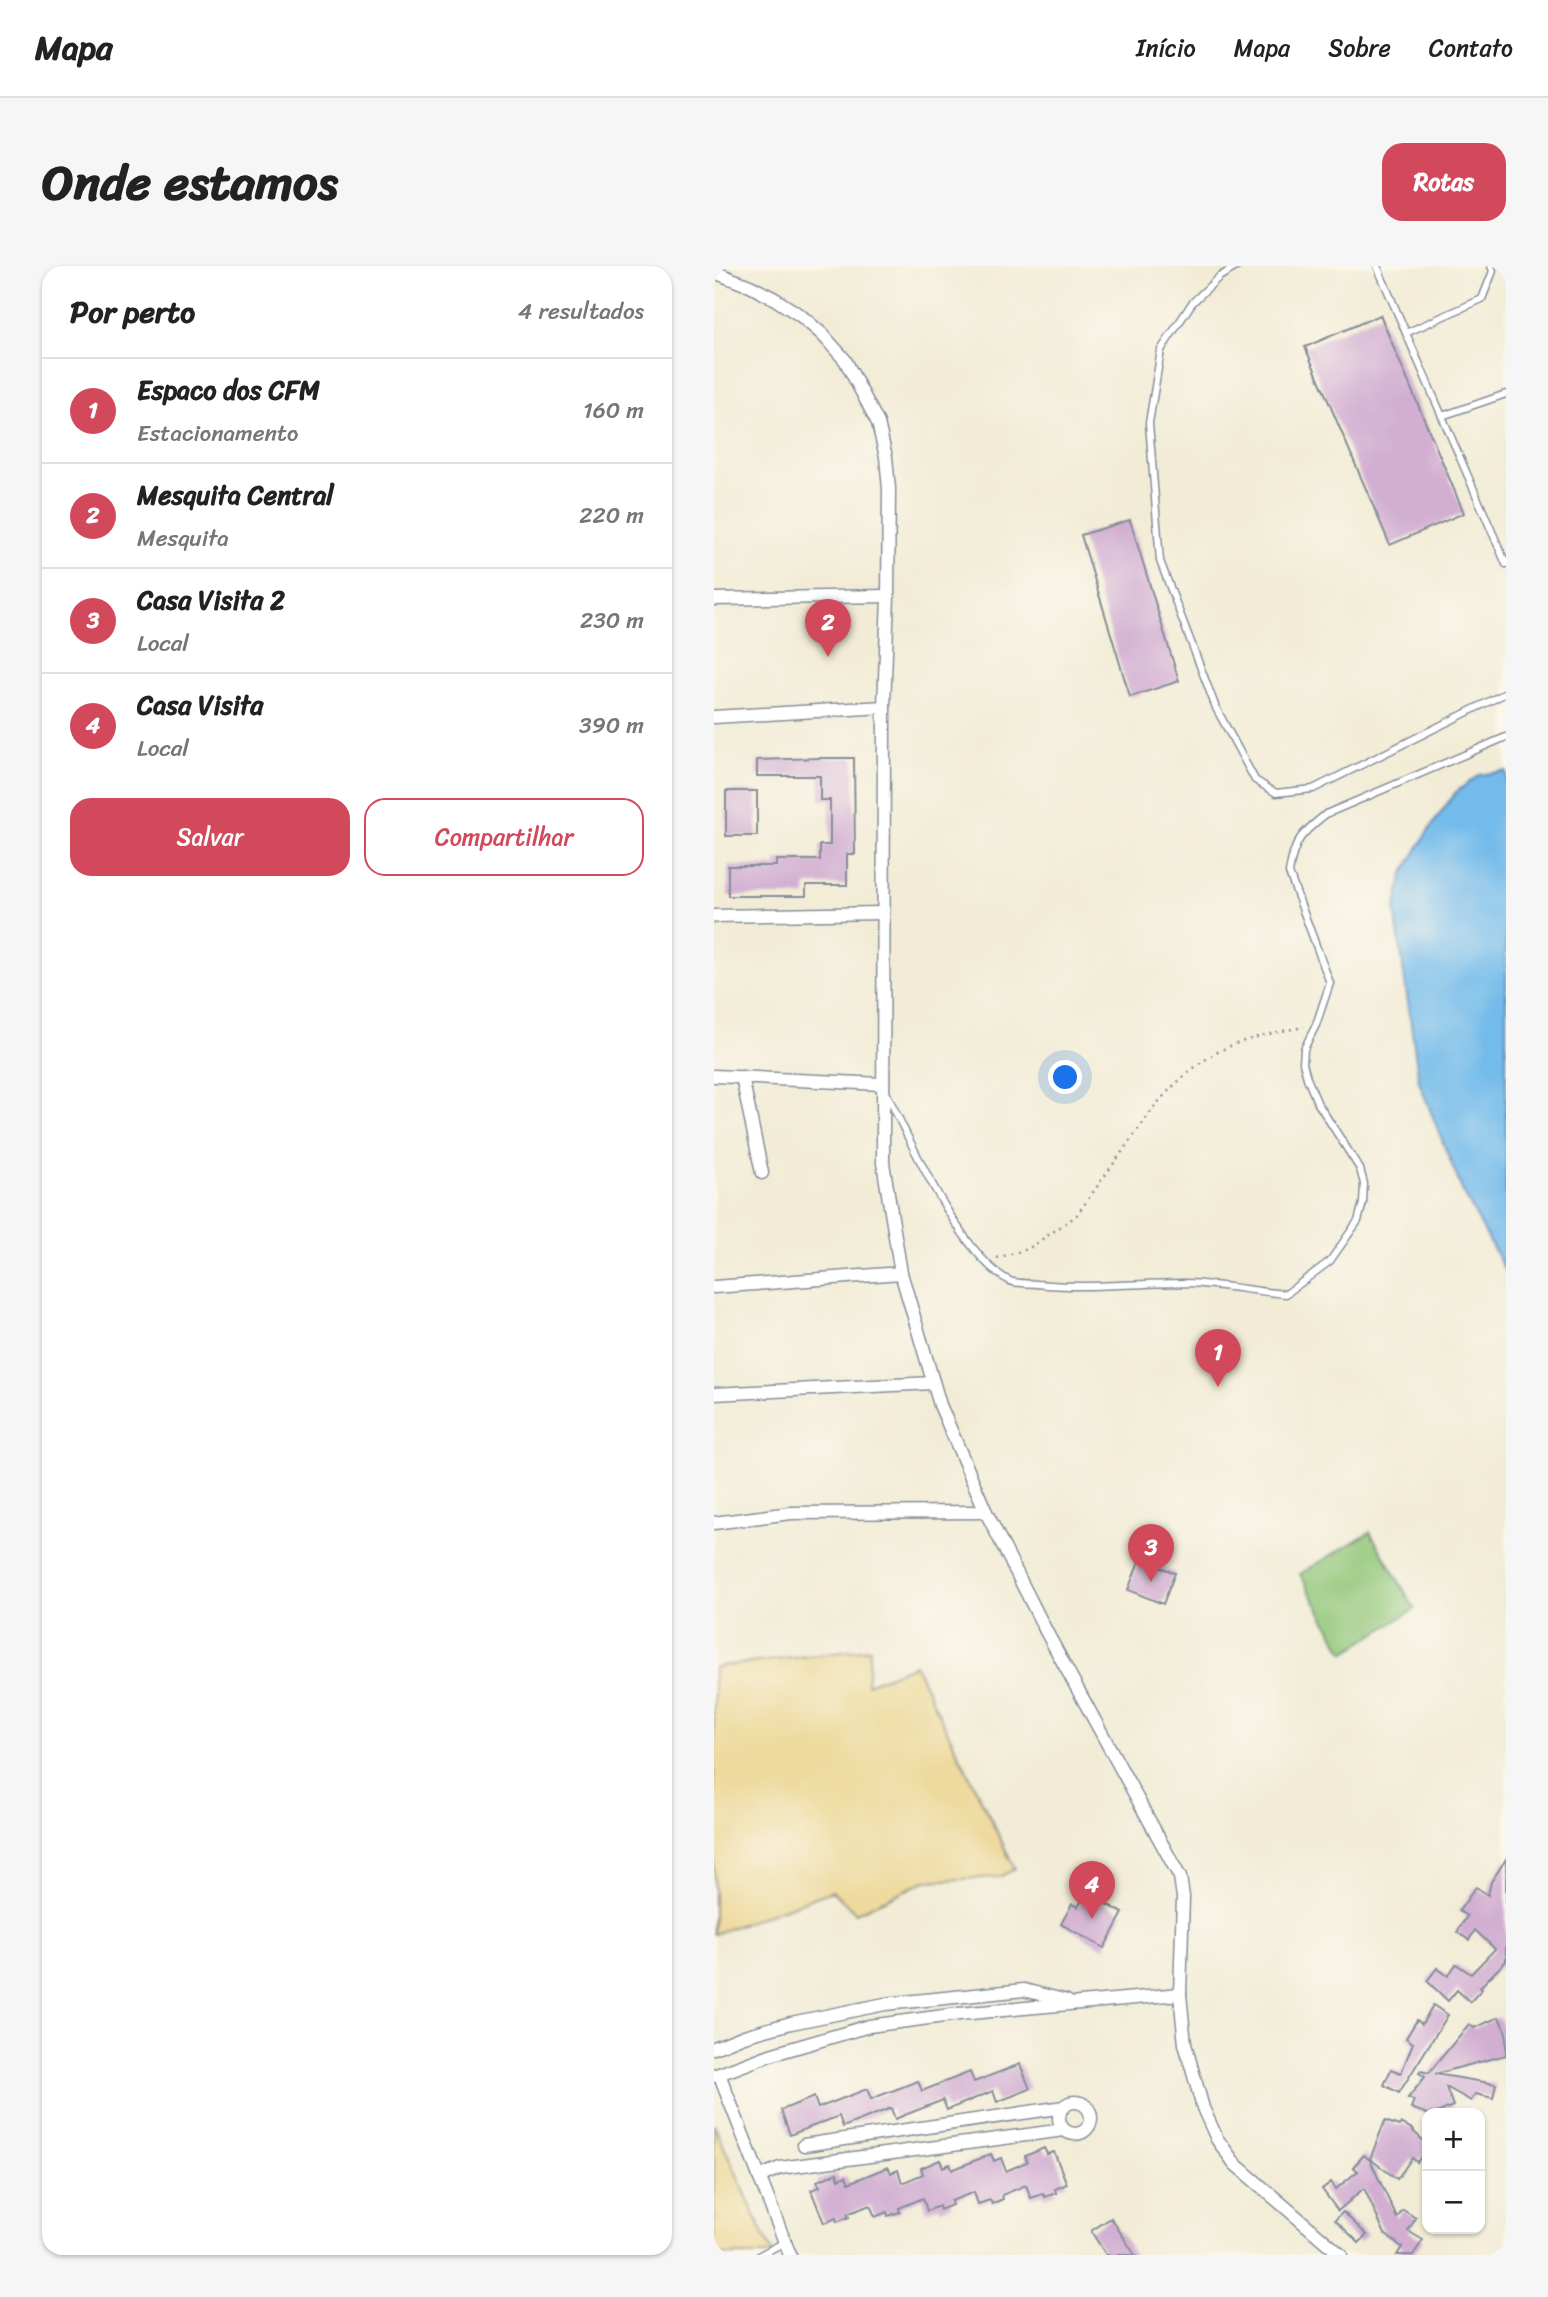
<!DOCTYPE html>
<html lang="pt">
<head>
<meta charset="utf-8">
<style>
  :root { --surface:#fff; --page:#f6f6f6; --text:#222; --muted:#767676; --line:#e0e0e0; --accent:#d1495b }
  body { margin:0; font-family:Sriracha,sans-serif; background:var(--page); color:var(--text) }
  .controls { position:absolute; right:21px; bottom:21px; display:grid; overflow:hidden; border-radius:14px; box-shadow:0 2px 5px #0004 }
  .controls button { width:63px; height:63px; display:grid; place-items:center; padding:0; border:0; border-bottom:2px solid var(--line); background:var(--surface); color:var(--text); font:35px sans-serif }
  .you { position:absolute; left:352px; top:812px; width:24px; height:24px; margin:-18px; border:5px solid #fff; border-radius:50%; background:#1a73e8; box-shadow:0 0 0 10px #1a73e833 }
  .badge { display:grid; place-items:center; width:46px; height:46px; border-radius:50%; background:var(--accent); color:#fff; font-size:23px; font-weight:700 }
  .pin { position:absolute; translate:-50% -58px; filter:drop-shadow(0 2px 4px #0008) }
  .pin::after { content:''; position:absolute; top:37px; width:24px; height:21px; background:inherit; clip-path:polygon(0 0,100% 0,50% 100%) }
  .list { margin:0; padding:0; list-style:none }
  h2 { display:flex; justify-content:space-between; align-items:center; height:91px; margin:0; padding:0 28px; font-size:30px }
  h2 small { font-size:23px; font-weight:400; color:var(--muted) }
  .list li { display:grid; grid-template-columns:46px 1fr auto; gap:21px; align-items:center; box-sizing:border-box; height:105px; padding:0 28px; border-top:2px solid var(--line) }
  .list b { display:block; font-size:26px; white-space:nowrap }
  .list p { margin:0; font-size:23px; white-space:nowrap; color:var(--muted) }
  .list em { font-size:23px; font-style:normal; color:var(--muted) }
  .actions { display:flex; gap:14px; padding:21px 28px }
  .actions a { flex:1; padding:16px 0; border:2px solid var(--accent); border-radius:21px; text-align:center; font-size:24px; color:var(--accent) }
  .actions .main { background:var(--accent); color:#fff }
  .map { position:relative; flex:none; width:792px; height:1989px; overflow:hidden; border-radius:21px }
  header { display:flex; align-items:center; gap:42px; box-sizing:border-box; height:98px; padding:0 35px; background:var(--surface); border-bottom:2px solid var(--line) }
  header strong { font-size:33px }
  nav { display:flex; gap:38px; margin-inline-start:auto; font-size:24px }
  .intro { display:flex; align-items:center; justify-content:space-between; box-sizing:border-box; height:168px; padding:0 42px }
  h1 { margin:0; font-size:49px }
  .button { padding:18px 32px; border-radius:21px; background:var(--accent); color:#fff; font-size:24px; font-weight:700 }
  main { display:flex; gap:42px; padding:0 42px }
  aside { flex:1; background:var(--surface); border-radius:21px; box-shadow:0 2px 5px #0004 }
  .map>svg:first-child { display:block }
  .green { fill:#91c678; stroke:#567a6b; stroke-width:2 }
  .sand { fill:#eeda9e; stroke:#84847e; stroke-width:2 }
  .water { fill:#73bbeb; stroke:#4775a4; stroke-width:2 }
  .building { fill:#d1aed2 }
  .lines { fill:none; stroke-linecap:round; stroke-linejoin:round }
  .service-casing { stroke:#868e9a; stroke-width:9 }
  .minor-casing { stroke:#868e9a; stroke-width:15 }
  .path { stroke:#868e9a; stroke-width:2.5; stroke-dasharray:2 5; stroke-linecap:butt }
  .service { stroke:#fff; stroke-width:6 }
  .minor { stroke:#fff; stroke-width:12 }
</style>
</head>
<body>
<header>
<strong>Mapa</strong>
<nav><a>Início</a><a>Mapa</a><a>Sobre</a><a>Contato</a></nav>
</header>
<div class="intro"><h1>Onde estamos</h1><a class="button">Rotas</a></div>
<main>
<aside>
<h2>Por perto<small>4 resultados</small></h2>
<ul class="list">
<li><span class="badge">1</span><div><b>Espaco dos CFM</b><p>Estacionamento</p></div><em>160 m</em></li>
<li><span class="badge">2</span><div><b>Mesquita Central</b><p>Mesquita</p></div><em>220 m</em></li>
<li><span class="badge">3</span><div><b>Casa Visita 2</b><p>Local</p></div><em>230 m</em></li>
<li><span class="badge">4</span><div><b>Casa Visita</b><p>Local</p></div><em>390 m</em></li>
</ul>
<div class="actions"><a class="main">Salvar</a><a>Compartilhar</a></div>
</aside>
<div class="map">
<svg width="792" height="1989" viewBox="0 0 792 1989">
  <rect width="100%" height="100%" fill="#fbf7ec"/>
  <filter id="ink" filterUnits="userSpaceOnUse"><feTurbulence type="fractalNoise" baseFrequency=".0143" numOctaves="2"/><feDisplacementMap in="SourceGraphic" scale="14" xChannelSelector="R" yChannelSelector="G"/><feConvolveMatrix kernelMatrix="1 2 1 2 8 2 1 2 1" color-interpolation-filters="sRGB"/></filter>
  <filter id="wash" filterUnits="userSpaceOnUse"><feTurbulence type="fractalNoise" baseFrequency=".00686" numOctaves="4" result="noise"/><feDisplacementMap in="SourceGraphic" scale="28" xChannelSelector="R" yChannelSelector="G"/><feGaussianBlur stdDeviation="1.57" result="paint"/><feColorMatrix in="noise" values="0 0 0 0 0 0 0 0 0 0 0 0 0 0 0 0 0 1.4 0 .05"/><feComposite in="paint" operator="in"/></filter>
  <g filter="url(#wash)">
    <rect width="100%" height="100%" fill="#f2ecd6"/>
    <!-- green -->
    <path class="green" d="M656,1266L701,1343L630,1387L586,1308Z"/>
    <!-- sand -->
    <g class="sand">
      <path d="M156,1383L153,1418L201,1399L301,1603L285,1611L211,1615L142,1647L118,1625L0,1668V1401Z"/>
      <path d="M0,1858L59,1989H0Z"/>
    </g>
    <!-- water -->
    <path class="water" d="M792,505V1006L748,924L705,816L681,643L689,608L712,568L741,527L765,509Z"/>
    <g id="blocks">
      <!-- building -->
      <g class="building">
        <path d="M666,49L750,247L676,279L591,81Z"/>
        <path d="M416,254L465,415L416,431L367,269Z"/>
        <path d="M106,492H140L141,588H133V619H92V630H14V600H62V594H106V579H116V534H106V510H43V494Z"/>
        <rect x="12" y="525" width="31" height="45"/>
        <path d="M426,1293L461,1307L449,1338L414,1324Z"/>
        <path d="M792,1593V1695L766,1721L768,1723L756,1736L743,1724L734,1735L713,1715L723,1702L734,1710L742,1698L757,1708L781,1683L761,1664L755,1674L743,1666L753,1650L745,1645L762,1621L774,1629L777,1616Z"/>
        <path d="M372,1627L409,1647L390,1682L347,1658L358,1638L364,1641Z"/>
        <path d="M719,1739L734,1749L685,1827L670,1819L677,1803L687,1807L699,1777L692,1772L703,1754L708,1758Z"/>
        <path d="M785,1751L792,1767V1789L721,1808L782,1818L779,1832L761,1828L757,1835L732,1821L739,1840L723,1847L713,1848L697,1842L700,1834L694,1832L711,1811L705,1807L706,1805L715,1807L755,1758L760,1762Z"/>
        <path d="M306,1798L316,1823L283,1836L279,1825L233,1844L229,1834L181,1853L177,1842L129,1861L125,1850L76,1869L67,1844L100,1831L104,1842L153,1823L157,1833L204,1815L208,1825L256,1806L260,1816Z"/>
        <path d="M671,1855L685,1860L687,1857L700,1864L699,1865L713,1878V1884L703,1896L698,1892L683,1913L656,1893Z"/>
        <path d="M330,1882L333,1888L340,1886L353,1918L341,1923L342,1927L331,1931L329,1928L317,1932L312,1919L288,1929L289,1933L278,1938L276,1934L264,1938L260,1926L237,1935L238,1939L226,1944L225,1940L213,1945L209,1932L185,1942L186,1946L174,1950L173,1946L161,1951L156,1939L133,1948L135,1951L123,1956L122,1952L110,1957L97,1924L106,1921L103,1915L123,1907L125,1913L132,1910L135,1917L174,1901L177,1907L184,1904L188,1917L209,1908L207,1902L226,1894L229,1901L236,1898L238,1904L277,1888L280,1895L287,1892L292,1905L313,1896L311,1890Z"/>
        <path d="M650,1889L656,1894L683,1952L689,1944L702,1952L694,1965L709,1974L699,1989H683L688,1981L671,1968L650,1922L624,1945L608,1923L617,1916L622,1923L644,1905L639,1901Z"/>
        <path d="M629,1946L653,1969L645,1977L621,1954Z"/>
        <path d="M397,1952L421,1989H392L377,1965Z"/>
      </g>
    </g>
  </g>
  <g filter="url(#ink)">
    <use href="#blocks" fill-opacity="0" stroke="#868e9a" stroke-width="2"/>
    <g class="lines">
      <!-- service casing -->
      <g class="service-casing">
        <g id="service">
          <path d="M524,0L505,11L478,37L447,84L435,157L446,295L502,442L541,514L562,527L599,523L792,427"/>
          <path d="M663,0L792,298"/>
          <path d="M692,67L768,33L779,5L777,0"/>
          <path d="M728,150L792,128"/>
          <path d="M172,826C196,875 248,992 296,1015C304,1018 315,1017 323,1018C373,1023 422,1017 472,1017C505,1018 539,1025 572,1028L616,995L644,955L649,937L650,918L646,903L603,836L593,812L589,797L590,783L602,759L616,717L575,607C580,574 587,568 612,548L792,471"/>
          <path d="M0,1984L11,1989"/>
          <path d="M46,1989L71,1976"/>
        </g>
      </g>
      <!-- minor casing -->
      <g class="minor-casing">
        <g id="minor">
          <path d="M0,6L36,20L61,33L87,50L109,69L131,94L164,157L172,191L175,223L174,330L170,441L169,897L187,1007L226,1139L272,1246L333,1367L466,1611L469,1631L466,1728L471,1778L489,1842L503,1873L521,1898L627,1989"/>
          <path d="M0,333L174,330"/>
          <path d="M0,451L170,441"/>
          <path d="M0,650L169,647"/>
          <path d="M0,810L168,818"/>
          <path d="M28,811L48,907"/>
          <path d="M0,1021L187,1007"/>
          <path d="M0,1128L219,1117"/>
          <path d="M0,1257L77,1247L272,1246"/>
          <path d="M0,1782L30,1770L77,1757L171,1738L310,1724L353,1735"/>
          <path d="M5,1808L76,1989"/>
          <path d="M0,1810L56,1789L155,1760L245,1748L466,1728"/>
          <circle cx="361" cy="1852" r="16"/>
          <path d="M90,1879L350,1841"/>
          <path d="M45,1911L66,1902L350,1864"/>
        </g>
      </g>
      <!-- path -->
      <path class="path" d="M283,992L314,983L362,950L441,840C456,822 477,802 497,790C521,774 562,766 590,761"/>
      <!-- service -->
      <use href="#service" class="service"/>
      <!-- minor -->
      <use href="#minor" class="minor"/>
    </g>
  </g>
</svg>
<div class="controls">
<button>+</button>
<button>−</button>
</div>
<div class="you"></div>
<div class="pin badge" style="left:504px;top:1121px">1</div>
<div class="pin badge" style="left:114px;top:391px">2</div>
<div class="pin badge" style="left:437px;top:1316px">3</div>
<div class="pin badge" style="left:378px;top:1653px">4</div>
</div>
</main>
</body>
</html>
